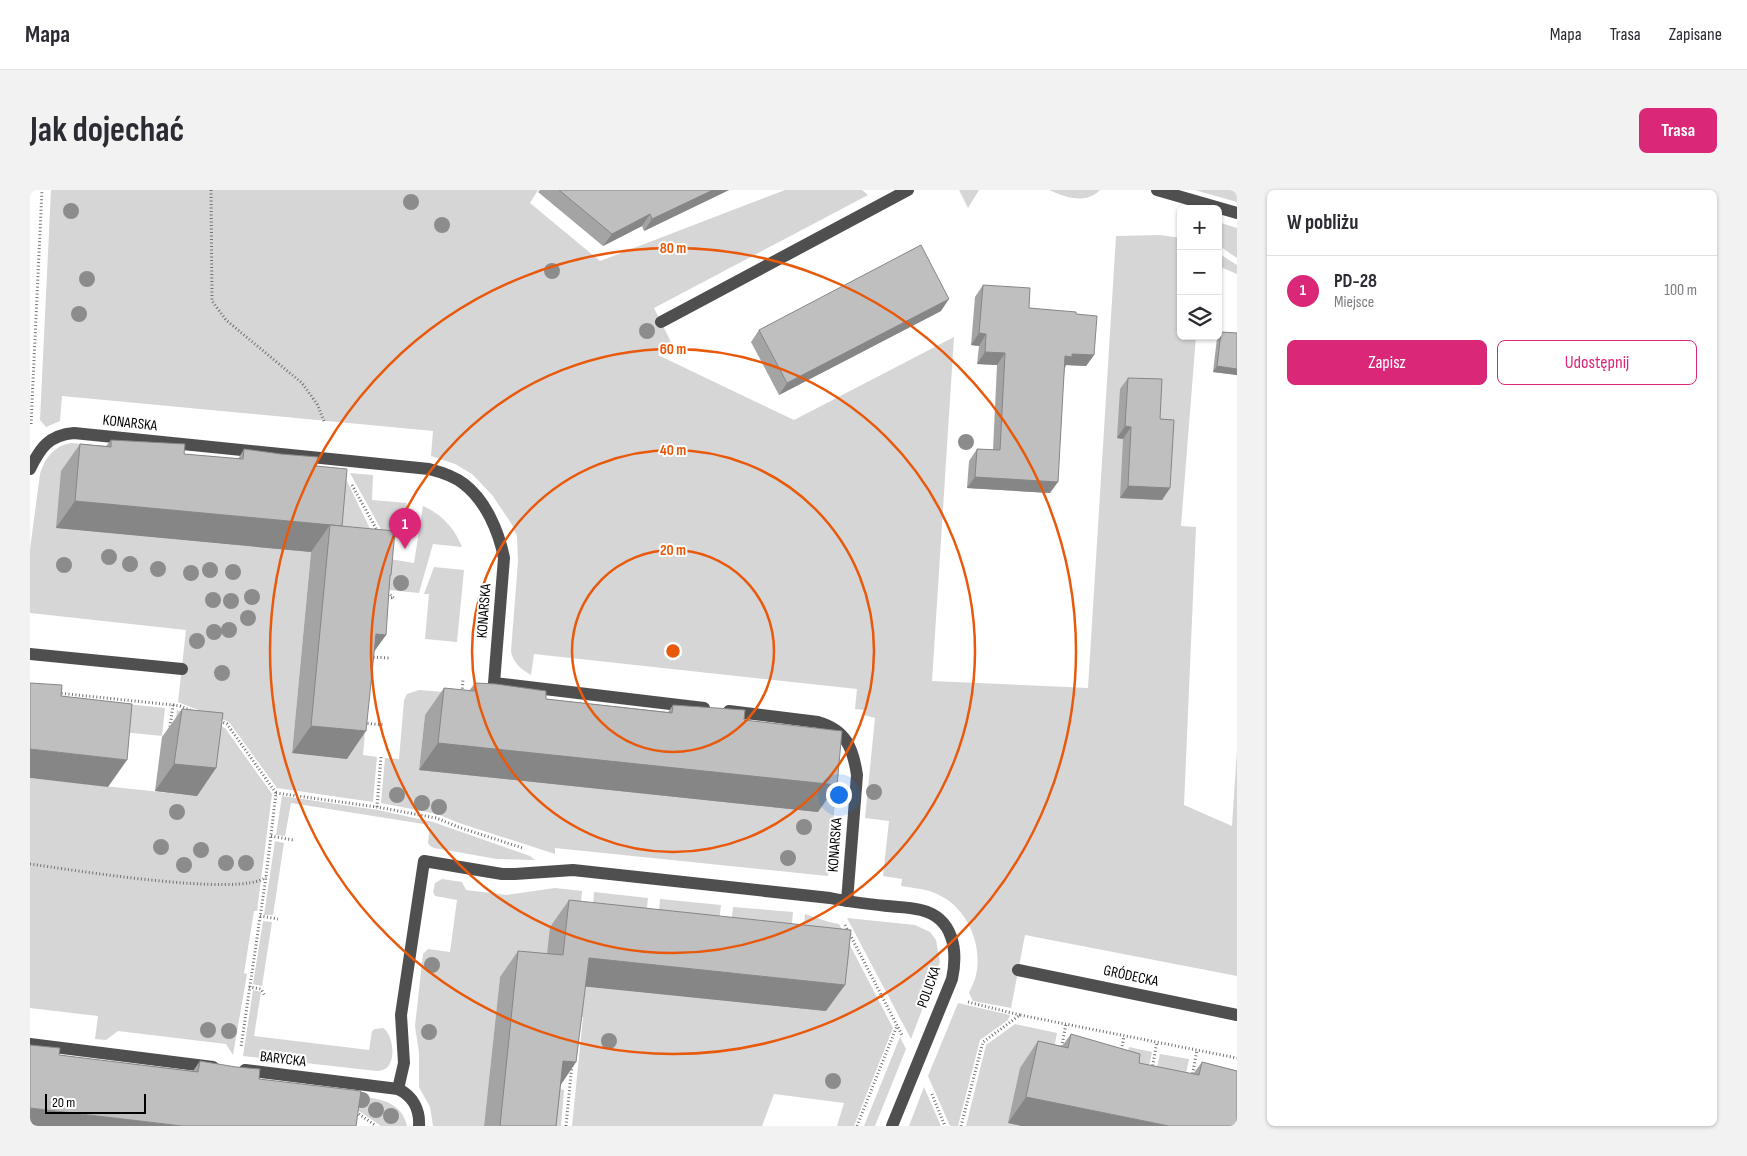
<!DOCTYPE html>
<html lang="pl">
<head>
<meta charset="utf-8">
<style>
  :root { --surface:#fff; --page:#f2f2f3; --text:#2b2b33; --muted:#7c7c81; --line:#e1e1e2; --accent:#db2777 }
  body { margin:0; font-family:"Sofia Sans Condensed",sans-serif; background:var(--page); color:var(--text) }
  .controls { position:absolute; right:15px; top:15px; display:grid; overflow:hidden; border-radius:8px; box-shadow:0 1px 4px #0004 }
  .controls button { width:45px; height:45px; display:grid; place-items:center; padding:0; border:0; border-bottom:1px solid var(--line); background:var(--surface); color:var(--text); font:25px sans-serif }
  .scale { position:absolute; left:15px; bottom:12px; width:101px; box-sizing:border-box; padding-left:5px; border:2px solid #000; border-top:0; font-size:14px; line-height:18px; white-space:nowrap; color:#000; -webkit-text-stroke:4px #fff; paint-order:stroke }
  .you { position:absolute; left:808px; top:604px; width:18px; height:18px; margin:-12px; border:4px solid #fff; border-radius:50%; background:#1a73e8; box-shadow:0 0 0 8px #1a73e833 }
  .badge { display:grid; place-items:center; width:32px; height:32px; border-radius:50%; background:var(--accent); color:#fff; font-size:16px; font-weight:700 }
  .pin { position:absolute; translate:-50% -41px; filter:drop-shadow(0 1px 2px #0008) }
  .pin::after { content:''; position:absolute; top:26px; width:18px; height:15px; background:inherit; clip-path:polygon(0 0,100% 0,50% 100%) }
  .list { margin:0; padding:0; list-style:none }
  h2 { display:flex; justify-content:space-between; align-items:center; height:65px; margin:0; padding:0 20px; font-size:21px }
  h2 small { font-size:16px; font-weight:400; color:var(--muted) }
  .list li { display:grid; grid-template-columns:32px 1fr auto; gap:15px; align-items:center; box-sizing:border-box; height:70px; padding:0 20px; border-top:1px solid var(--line) }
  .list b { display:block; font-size:19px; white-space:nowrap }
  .list p { margin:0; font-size:16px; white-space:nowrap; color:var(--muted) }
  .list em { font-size:16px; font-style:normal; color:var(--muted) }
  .actions { display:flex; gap:10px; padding:15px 20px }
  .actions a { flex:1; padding:11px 0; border:1px solid var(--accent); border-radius:8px; text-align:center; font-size:18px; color:var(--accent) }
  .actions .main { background:var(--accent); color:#fff }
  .icon { flex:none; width:28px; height:28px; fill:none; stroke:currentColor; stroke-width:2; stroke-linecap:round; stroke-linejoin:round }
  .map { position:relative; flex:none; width:1207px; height:936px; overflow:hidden; border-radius:8px }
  header { display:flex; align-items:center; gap:30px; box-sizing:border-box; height:70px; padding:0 25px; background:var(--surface); border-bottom:1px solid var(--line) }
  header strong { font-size:24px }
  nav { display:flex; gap:28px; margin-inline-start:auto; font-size:18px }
  .intro { display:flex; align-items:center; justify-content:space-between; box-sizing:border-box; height:120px; padding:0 30px }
  h1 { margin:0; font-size:35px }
  .button { padding:12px 22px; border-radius:8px; background:var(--accent); color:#fff; font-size:18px; font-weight:700 }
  main { display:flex; gap:30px; padding:0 30px }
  aside { flex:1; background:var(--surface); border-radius:8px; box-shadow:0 1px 4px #0004 }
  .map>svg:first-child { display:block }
  .green { fill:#d6d6d6 }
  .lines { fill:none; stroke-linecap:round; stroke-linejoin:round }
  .path { stroke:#717171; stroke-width:3; stroke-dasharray:1 2.5; stroke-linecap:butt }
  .minor { stroke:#4f4f4f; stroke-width:12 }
  .tree { fill:#8c8c8c }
  .wall { fill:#a4a4a4 }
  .shaded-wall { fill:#868686 }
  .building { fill:#bfbfbf; stroke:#868686 }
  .ring { fill:none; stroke:#e8590c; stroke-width:2.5 }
  .labels { text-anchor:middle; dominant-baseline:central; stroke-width:4; stroke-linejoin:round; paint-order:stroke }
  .street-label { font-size:15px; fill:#000; stroke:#fff }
  .centre { fill:#e8590c; stroke:#fff; stroke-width:2.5 }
  .ring-label { font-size:15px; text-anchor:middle; font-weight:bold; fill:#e8590c; stroke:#fff; stroke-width:4; stroke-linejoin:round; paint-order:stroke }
</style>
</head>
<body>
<header>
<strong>Mapa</strong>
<nav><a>Mapa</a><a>Trasa</a><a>Zapisane</a></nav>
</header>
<div class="intro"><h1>Jak dojechać</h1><a class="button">Trasa</a></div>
<main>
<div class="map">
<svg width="1207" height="936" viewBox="0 0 1207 936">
  <rect width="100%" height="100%" fill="#fff"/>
  <!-- green -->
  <g class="green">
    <path d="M21,0H508L500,13L570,71L755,0H832L838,5L624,118L643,156L628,165L764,230L924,147L902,491L1058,498L1086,46L1130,45L1151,48V146H1166L1151,336L1166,337L1154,615L1202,636L1207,560V786L995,745L981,818L943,811L939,803C941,797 945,791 946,785C953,755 937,718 909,705C898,699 884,698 871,696L872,689L853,686L859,631L835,628L845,528L834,525V520L825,519L827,499L504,464L501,485C491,479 483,473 481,461L488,371L487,346L481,333L462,305L442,284L425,274L401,266L403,241L32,206L30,231L16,237L10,230Z"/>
    <path d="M929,0H949L938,18Z"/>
    <path d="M1019,0H1070C1055,15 1035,7 1019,0Z"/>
    <path d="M1165,0H1207V12Z"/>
    <path d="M1188,32L1207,38V68L1188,55Z"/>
    <path d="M1188,63L1207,75V84L1188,76Z"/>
    <path d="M41,253L64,255L62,273L26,338L281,362L262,563L317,569L335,542L333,565L347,567L343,612L247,598L199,532L148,512L156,440L0,423V359L10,284C15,268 24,256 41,253Z"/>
    <path d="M320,283L343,285L342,310L377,313L373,346L365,345L360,369L384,373L393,316C412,324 425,339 432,357L403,354L389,403L359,400L353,343Z"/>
    <path d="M316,289L343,345L351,399L268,294Z"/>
    <path d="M404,377L434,380L427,452L395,449L399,404H394Z"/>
    <path d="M389,500L427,503L395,525L389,580L805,577L807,592L798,686L525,658V664L429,633L407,624L351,613L355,568L369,569L374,510L377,504Z"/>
    <path d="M87,513L135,518L132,546L83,541Z"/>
    <path d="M147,520L195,538L242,604L227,721H224L214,783L217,784L203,865L196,854L88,841L76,850L65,849L68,826L0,818V588L167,606L145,537Z"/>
    <path d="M252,606L348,620L403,632L500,666L505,670L467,669L404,658L400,656L398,653L400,635L261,613L255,646L246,645Z"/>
    <path d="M245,651L254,653L243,725H234Z"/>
    <path d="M412,689L432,692L436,700L477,705L525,698L552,701L550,726L514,792L470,788L454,936H403L400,917L389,897V863L385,836L393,764L398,759L420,762L427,710L405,706L403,702L405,693Z"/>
    <path d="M564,702L618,708L614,747L562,727Z"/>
    <path d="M630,709L691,715L688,741L628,735Z"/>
    <path d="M703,717L763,722L759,762L699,755Z"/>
    <path d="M775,724L799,732L809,734L863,838L824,936H807L814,913L744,904L732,936H542L553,827L536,826L525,793L773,750Z"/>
    <path d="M817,728L885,735L900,742L906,750L910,772L881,849Z"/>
    <path d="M233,731L242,732L232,796L223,794Z"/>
    <path d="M223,800L231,802L224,846L339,860L342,841L345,839L353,838C363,844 367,871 355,879C353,880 349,881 347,881L213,866Z"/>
    <path d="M928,813L980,825L978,830L950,850L928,936H920L898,886Z"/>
    <path d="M985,834L1027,843L1019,884L991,936H936L956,855Z"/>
    <path d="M870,847L876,859L845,936H834Z"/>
    <path d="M1099,857L1122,862L1113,904L1092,886Z"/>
    <path d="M1130,864L1159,869L1150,912L1121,906Z"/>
    <path d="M894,897L911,936H879Z"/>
    <path d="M528,899L534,900L531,936H511Z"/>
    <path d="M304,904C330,907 371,904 377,936H351Z"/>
  </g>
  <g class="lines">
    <!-- path -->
    <g class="path">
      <path d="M181,0L182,111L196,130L272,193L287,214L294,231"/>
      <path d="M1,234L12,0"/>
      <path d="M322,295L348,342"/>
      <path d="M354,407L364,408L357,402"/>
      <path d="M340,467L359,468"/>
      <path d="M432,502L433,489"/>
      <path d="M28,503L143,515L140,537"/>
      <path d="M143,515L150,516L165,522"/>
      <path d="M190,531L197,534L246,603L236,687L211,857"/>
      <path d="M334,533L354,535"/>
      <path d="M246,603L347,617L406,628L431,638L493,658"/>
      <path d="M347,617L351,567"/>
      <path d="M241,646L263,650"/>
      <path d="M0,674C37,679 213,708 236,687"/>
      <path d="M230,726L248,729"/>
      <path d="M815,735L872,845"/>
      <path d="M219,797L231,799L235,806"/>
      <path d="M938,812L990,825"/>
      <path d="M1031,860L1036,834"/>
      <path d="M1091,863L1094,846"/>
      <path d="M1122,879L1127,852"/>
      <path d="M1162,887L1167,860"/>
      <path d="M902,904L915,936"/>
      <path d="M326,922L346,936"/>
      <path d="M536,936L542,874"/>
      <path d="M827,936L867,836"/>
      <path d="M931,936L953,852L990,825L1207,868"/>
    </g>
    <!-- minor -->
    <g class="minor">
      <path d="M1127,0L1207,23"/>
      <path d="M631,132L878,0"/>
      <path d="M0,279C10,258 19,245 44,243L399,279C411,282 424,286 434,294C456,311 469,342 474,368L464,493L674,518"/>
      <path d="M0,464L152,479"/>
      <path d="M699,521L788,532C816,540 823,558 827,585L817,711"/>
      <path d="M988,780L1207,825"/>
      <path d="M0,854L183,877"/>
      <path d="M215,880L368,899C383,906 390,920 389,936"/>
      <path d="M368,899L374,873L371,825L394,671L472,684H485L543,680L800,708C819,712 838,714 857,716C868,717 880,717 891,720C924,728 928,761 922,789L862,936"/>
    </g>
  </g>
  <!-- trees -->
  <g class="tree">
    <circle cx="381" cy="12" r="8"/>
    <circle cx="41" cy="21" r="8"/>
    <circle cx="412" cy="35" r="8"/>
    <circle cx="522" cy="81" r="8"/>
    <circle cx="57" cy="89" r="8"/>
    <circle cx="49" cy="124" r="8"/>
    <circle cx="617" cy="141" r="8"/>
    <circle cx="936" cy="252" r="8"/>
    <circle cx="79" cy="367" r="8"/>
    <circle cx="100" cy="374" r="8"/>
    <circle cx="34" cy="375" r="8"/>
    <circle cx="128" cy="379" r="8"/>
    <circle cx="180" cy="380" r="8"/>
    <circle cx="203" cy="382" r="8"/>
    <circle cx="161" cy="383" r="8"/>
    <circle cx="371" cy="393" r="8"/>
    <circle cx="222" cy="407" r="8"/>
    <circle cx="183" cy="410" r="8"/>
    <circle cx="201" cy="411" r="8"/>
    <circle cx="218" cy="428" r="8"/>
    <circle cx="199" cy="440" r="8"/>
    <circle cx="184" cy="442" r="8"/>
    <circle cx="167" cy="451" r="8"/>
    <circle cx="192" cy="483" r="8"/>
    <circle cx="844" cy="602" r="8"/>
    <circle cx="367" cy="605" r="8"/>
    <circle cx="392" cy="613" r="8"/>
    <circle cx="409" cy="617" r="8"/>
    <circle cx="147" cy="622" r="8"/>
    <circle cx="774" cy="637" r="8"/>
    <circle cx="131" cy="657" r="8"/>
    <circle cx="171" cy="660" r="8"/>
    <circle cx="758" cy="668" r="8"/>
    <circle cx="196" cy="673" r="8"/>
    <circle cx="216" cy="673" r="8"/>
    <circle cx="154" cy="675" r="8"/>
    <circle cx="402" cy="775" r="8"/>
    <circle cx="178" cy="840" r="8"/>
    <circle cx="199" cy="841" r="8"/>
    <circle cx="399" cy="842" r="8"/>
    <circle cx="579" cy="851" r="8"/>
    <circle cx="803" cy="891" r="8"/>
    <circle cx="332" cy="910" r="8"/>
    <circle cx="346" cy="920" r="8"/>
    <circle cx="361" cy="926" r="8"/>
  </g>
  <!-- wall -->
  <g class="wall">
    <path d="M510,0H699L614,41L612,36L573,56L508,2Z"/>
    <path d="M953,95L999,118L1046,124L1064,165L1056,176L1036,175L1035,178L1020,303L937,298L939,271L947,259L963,260L967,175L947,174L949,156L941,155L945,107Z"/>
    <path d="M911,121L749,205L721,152L729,140Z"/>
    <path d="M1191,142L1207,143V185L1183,182L1187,148Z"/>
    <path d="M1098,188L1130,229L1140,298L1132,310L1090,308L1093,249L1087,248L1090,199Z"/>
    <path d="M81,250L154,264L208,269L214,259L286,276L312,336L361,385L360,387L356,445L344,462L317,569L262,563L281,362L26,338L31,281L50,254L76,256Z"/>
    <path d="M445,493L516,509L638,522L643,515L714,530L788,622L389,580L395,525L414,498L439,501Z"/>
    <path d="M152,519L186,578L167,606L125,601L132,547Z"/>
    <path d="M539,710L796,821L555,796L546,872L531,894L526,936H454L470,787L488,761L517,764L520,737Z"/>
    <path d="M1041,844L1109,873L1163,884L1172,872L1207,881L978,933L990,878L1008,851L1032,856Z"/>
    <path d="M29,865L163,881L170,871L229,889L326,936Z"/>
  </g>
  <!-- shaded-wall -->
  <g class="shaded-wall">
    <path d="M683,0H699L614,41L622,29Z"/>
    <path d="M620,24L612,36L573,56L582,44Z"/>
    <path d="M919,109L911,121L749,205L757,193Z"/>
    <path d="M949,143L956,144L949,156L941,155Z"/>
    <path d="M955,162L975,163L967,175L947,174Z"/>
    <path d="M1042,164L1064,165L1056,176L1036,175L1034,178L1035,166Z"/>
    <path d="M1187,176L1207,179V185L1183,182Z"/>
    <path d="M1095,236L1101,237L1093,249L1087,248Z"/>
    <path d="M945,287L1028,292L1020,303L937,298Z"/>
    <path d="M1098,296L1140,298L1132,310L1090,308Z"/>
    <path d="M45,311L312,336L300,335L281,362L26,338Z"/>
    <path d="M346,444L356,445L336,472Z"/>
    <path d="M281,536L336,541L317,569L262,563Z"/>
    <path d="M408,553L807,595L788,622L389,580Z"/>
    <path d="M0,559L97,570L78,597L0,588Z"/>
    <path d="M144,574L186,578L167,606L125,601Z"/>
    <path d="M559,768L815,795L796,821L540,795Z"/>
    <path d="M533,871L546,872L528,899Z"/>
    <path d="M996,907L1139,936H991L978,933Z"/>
    <path d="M0,918L152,936H0Z"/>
  </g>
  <!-- building -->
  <g class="building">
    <path d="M529,0H683L622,29L620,24L582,44Z"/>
    <path d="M891,55L919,109L757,193L729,140Z"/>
    <path d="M953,95L1000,98L999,118L1046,122V124L1067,126L1064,165L1042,164V167L1035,166L1028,292L945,287L947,259L970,260L975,163L955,162L956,144L949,143Z"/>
    <path d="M1191,142L1207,143V179L1187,176Z"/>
    <path d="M1098,188L1132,189L1130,229L1144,230L1140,298L1098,296L1101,237L1095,236Z"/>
    <path d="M81,250L155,254L154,264L213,269L214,259L251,264L288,267L286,276L317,279L312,336L45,311L50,254L81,257Z"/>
    <path d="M300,335L365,341L361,385H360L356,445L346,444L336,541L281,536Z"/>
    <path d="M0,493L32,495L31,506L102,514L97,570L0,559Z"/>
    <path d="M445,493L466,494L516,501V509L642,523L643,515L715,520L714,530L812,541L807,595L408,553L414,498L444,501Z"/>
    <path d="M152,519L193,523L186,578L144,574Z"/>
    <path d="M539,710L821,740L815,795L559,768L546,872L533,871L526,936H470L488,761L533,765Z"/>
    <path d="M1041,844L1110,864L1109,873L1169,885L1172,872L1207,881V936H1139L996,907L1008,851L1038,858Z"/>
    <path d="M0,855L30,858L29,865L168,882L170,871L206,877L230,879L229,889L331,901L326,936H152L0,918Z"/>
  </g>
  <!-- distance rings -->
  <g class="ring">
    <circle cx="643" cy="461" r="101"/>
    <circle cx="643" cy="461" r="201"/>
    <circle cx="643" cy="461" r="302"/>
    <circle cx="643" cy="461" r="403"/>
  </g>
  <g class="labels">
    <!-- street labels -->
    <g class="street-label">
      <text transform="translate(100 233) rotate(6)">KONARSKA</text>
      <text transform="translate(454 421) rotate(-86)">KONARSKA</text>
      <text transform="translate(805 655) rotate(-86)">KONARSKA</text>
      <text transform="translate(1101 786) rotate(12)">GRÓDECKA</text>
      <text transform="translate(899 797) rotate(-70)">POLICKA</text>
      <text transform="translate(253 869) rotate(7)">BARYCKA</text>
    </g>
  </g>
  <circle cx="643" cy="461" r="8" class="centre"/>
  <g class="ring-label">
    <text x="643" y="63">80 m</text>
    <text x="643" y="164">60 m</text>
    <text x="643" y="265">40 m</text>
    <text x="643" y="365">20 m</text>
  </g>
</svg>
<div class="controls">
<button>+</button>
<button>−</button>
<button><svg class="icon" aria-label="layers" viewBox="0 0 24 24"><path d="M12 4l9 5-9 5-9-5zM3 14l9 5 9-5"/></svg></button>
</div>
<div class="scale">20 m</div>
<div class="you"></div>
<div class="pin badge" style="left:375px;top:359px">1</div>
</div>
<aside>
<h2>W pobliżu<small></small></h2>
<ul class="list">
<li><span class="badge">1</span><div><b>PD-28</b><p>Miejsce</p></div><em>100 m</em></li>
</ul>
<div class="actions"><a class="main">Zapisz</a><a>Udostępnij</a></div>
</aside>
</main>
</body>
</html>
